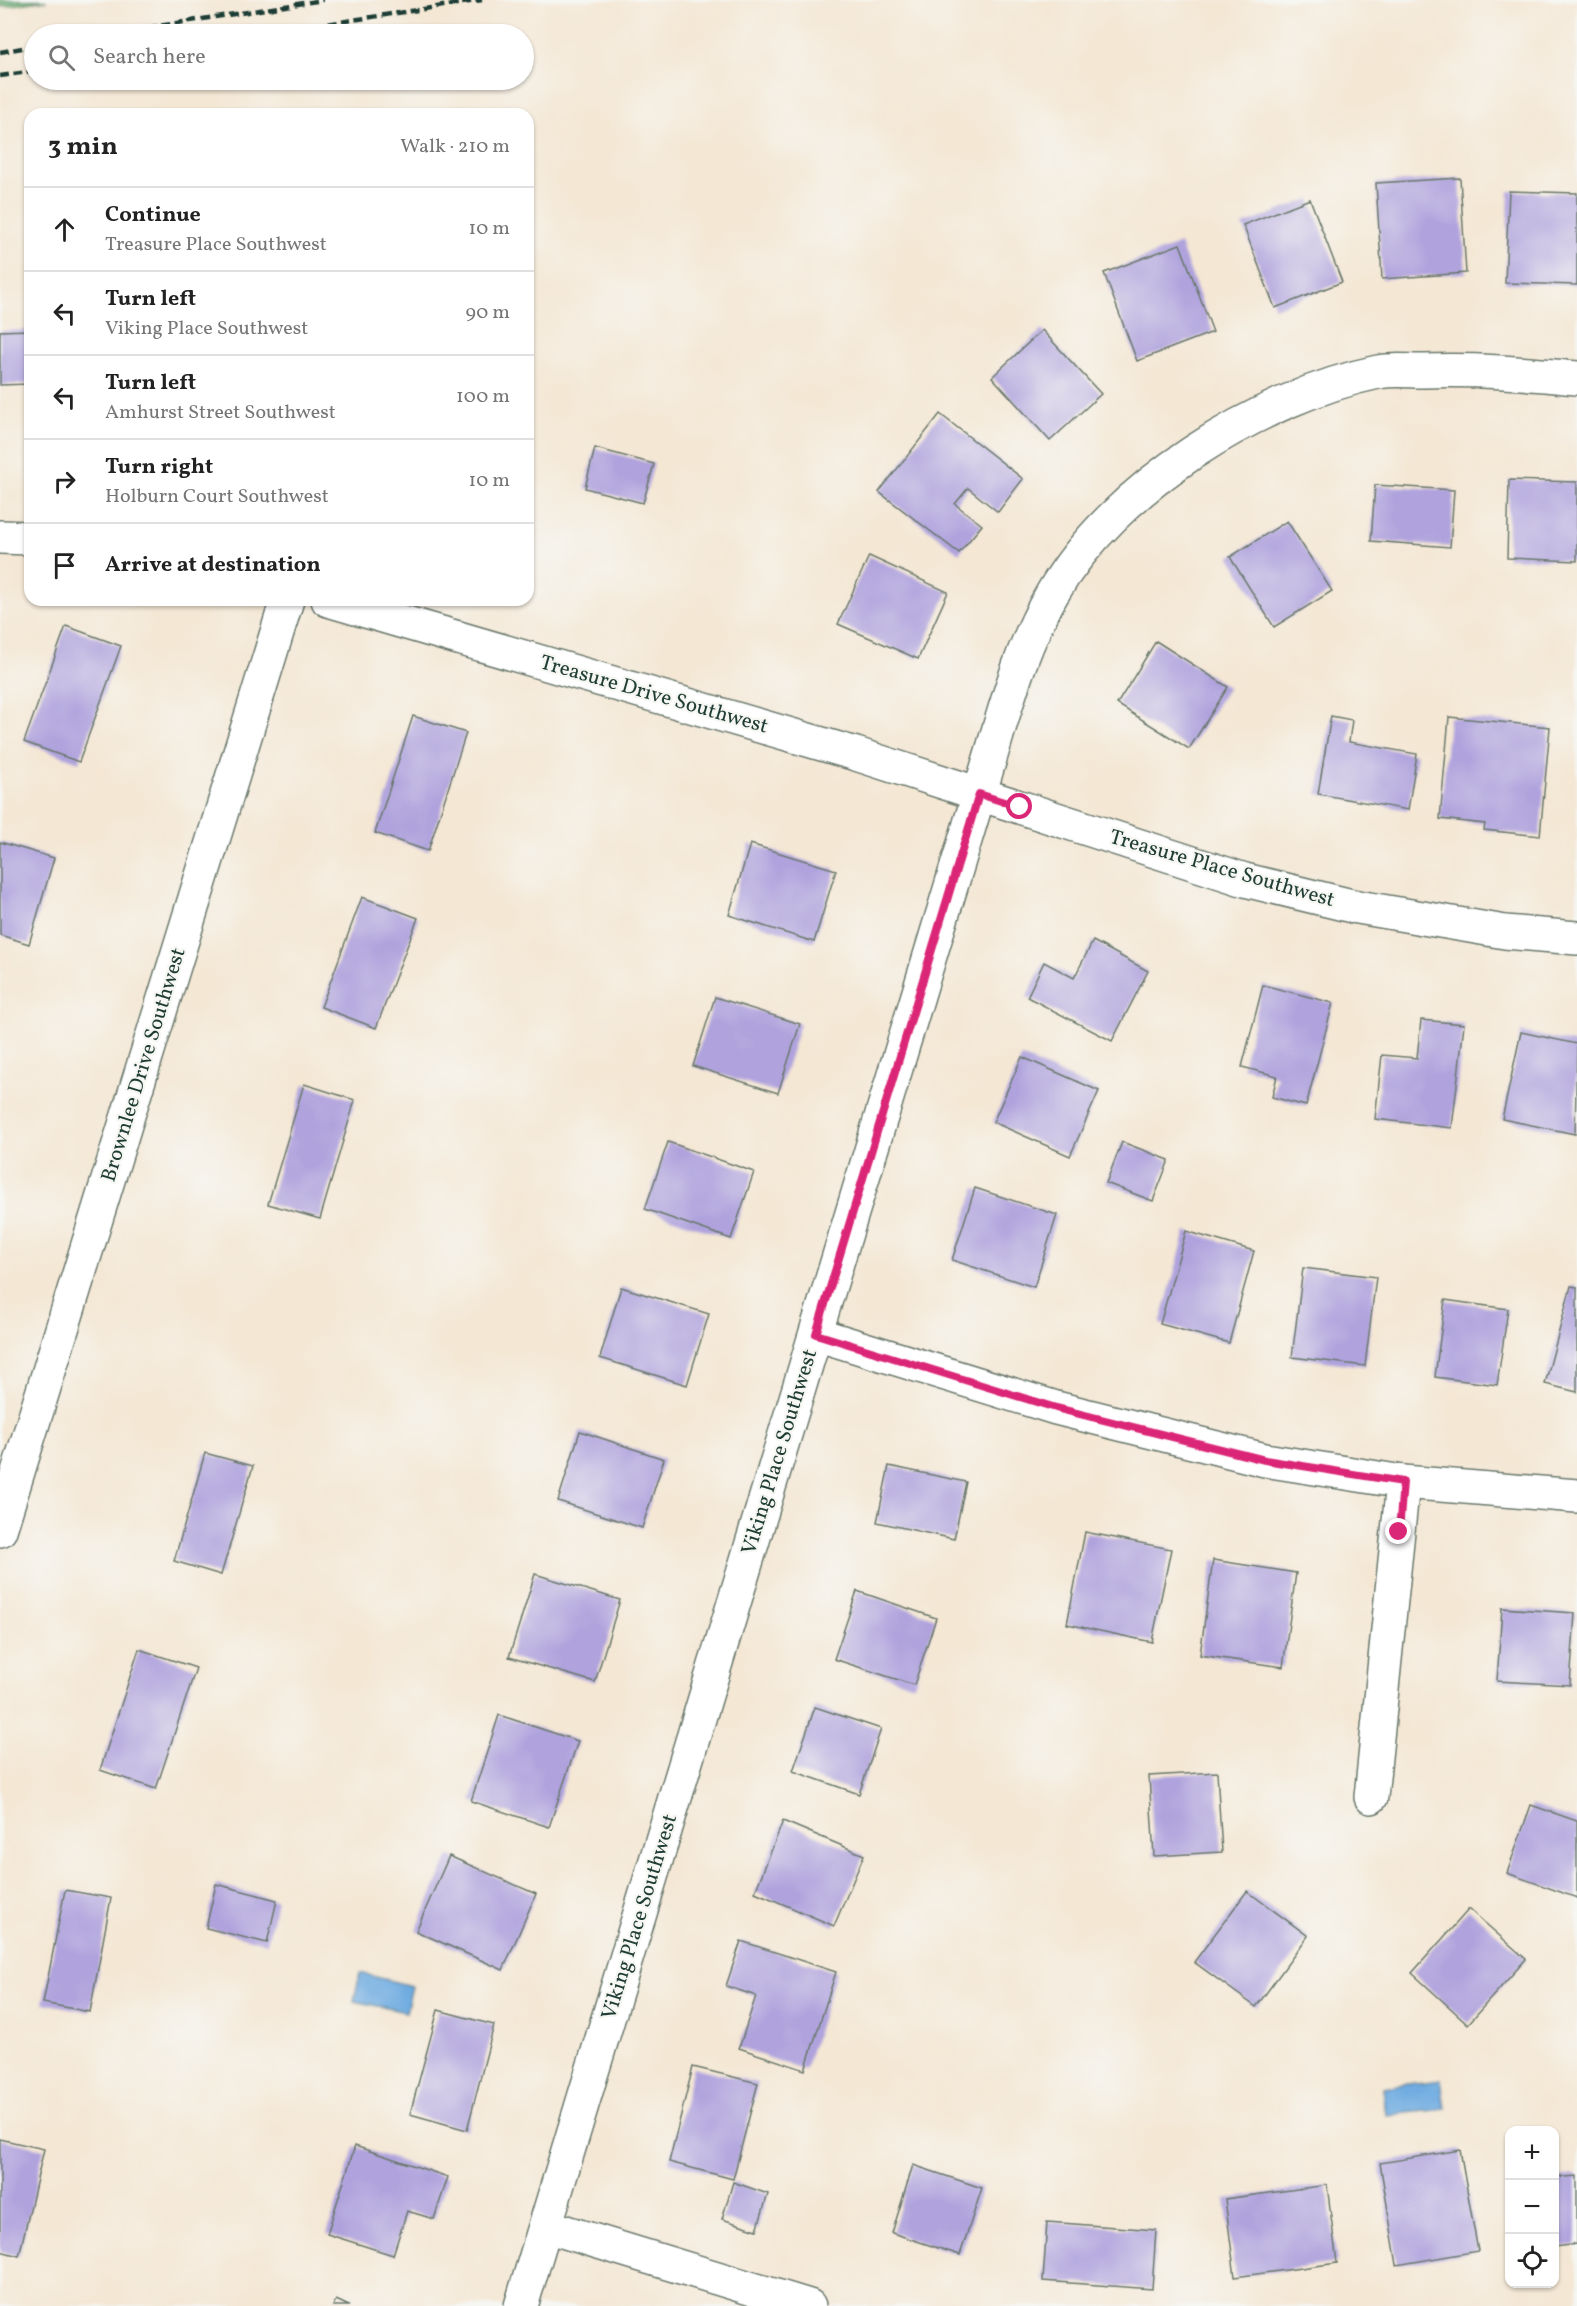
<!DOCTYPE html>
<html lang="en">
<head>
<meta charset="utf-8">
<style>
  :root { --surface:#fff; --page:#f6f6f6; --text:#222; --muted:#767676; --line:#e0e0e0 }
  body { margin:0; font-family:Vollkorn,serif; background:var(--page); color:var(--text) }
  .controls { position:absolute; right:18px; bottom:18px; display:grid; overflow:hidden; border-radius:12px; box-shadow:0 2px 4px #0004 }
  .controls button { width:54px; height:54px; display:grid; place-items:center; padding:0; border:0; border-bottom:2px solid var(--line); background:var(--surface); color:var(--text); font:30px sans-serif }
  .stop { position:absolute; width:18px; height:18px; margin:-14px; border:4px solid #db2777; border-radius:50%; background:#fff }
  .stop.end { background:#db2777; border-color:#fff; box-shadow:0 2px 6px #0008 }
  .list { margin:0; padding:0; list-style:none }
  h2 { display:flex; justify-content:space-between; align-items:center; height:78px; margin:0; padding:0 24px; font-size:26px }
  h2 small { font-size:20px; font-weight:400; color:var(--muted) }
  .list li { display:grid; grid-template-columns:39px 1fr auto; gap:18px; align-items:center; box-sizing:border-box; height:84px; padding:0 24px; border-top:2px solid var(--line) }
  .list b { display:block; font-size:22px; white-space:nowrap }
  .list p { margin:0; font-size:20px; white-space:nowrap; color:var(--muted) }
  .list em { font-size:20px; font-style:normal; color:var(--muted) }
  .icon { flex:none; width:33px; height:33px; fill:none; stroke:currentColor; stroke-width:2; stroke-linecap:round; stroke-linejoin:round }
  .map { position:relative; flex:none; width:1577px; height:2306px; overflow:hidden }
  .search { position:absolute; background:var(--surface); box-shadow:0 2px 4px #0004; left:24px; top:24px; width:510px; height:66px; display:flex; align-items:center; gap:15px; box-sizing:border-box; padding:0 21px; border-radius:33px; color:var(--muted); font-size:22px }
  .panel { position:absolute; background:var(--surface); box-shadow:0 2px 4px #0004; left:24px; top:108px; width:510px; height:498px; border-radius:18px }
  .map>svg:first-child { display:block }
  .forest { fill:#6ab074; stroke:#447654; stroke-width:1.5 }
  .water { fill:#70ace1; stroke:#48748a; stroke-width:1.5 }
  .building { fill:#afa2dd }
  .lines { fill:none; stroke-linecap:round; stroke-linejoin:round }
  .minor-casing { stroke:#6a786c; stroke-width:36 }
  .minor { stroke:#fff; stroke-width:33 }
  .rail { stroke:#1f3d34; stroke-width:4.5; stroke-dasharray:9 4.5; stroke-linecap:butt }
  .route { stroke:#db2777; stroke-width:8 }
  .labels { text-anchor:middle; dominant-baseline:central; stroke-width:4.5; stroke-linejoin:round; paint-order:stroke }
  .street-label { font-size:21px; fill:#1f3d34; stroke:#f6f6f2 }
</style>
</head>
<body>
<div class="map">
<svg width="1577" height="2306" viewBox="0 0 1577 2306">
  <rect width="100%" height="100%" fill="#f6f6f2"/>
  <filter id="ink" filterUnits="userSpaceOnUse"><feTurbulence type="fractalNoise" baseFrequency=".0167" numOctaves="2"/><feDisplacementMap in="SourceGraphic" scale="12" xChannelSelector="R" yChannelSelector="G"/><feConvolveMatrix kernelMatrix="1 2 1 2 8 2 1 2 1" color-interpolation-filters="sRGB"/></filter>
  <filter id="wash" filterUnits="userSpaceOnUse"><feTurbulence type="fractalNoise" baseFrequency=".008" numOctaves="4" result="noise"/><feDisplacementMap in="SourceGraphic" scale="24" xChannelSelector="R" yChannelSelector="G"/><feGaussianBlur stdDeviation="1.35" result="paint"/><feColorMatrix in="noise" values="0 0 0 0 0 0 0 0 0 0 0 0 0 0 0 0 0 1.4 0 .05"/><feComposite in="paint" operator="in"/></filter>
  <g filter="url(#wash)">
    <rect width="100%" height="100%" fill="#f4e7d4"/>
    <!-- forest -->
    <path class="forest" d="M0,0H47L0,7Z"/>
    <!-- water -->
    <g class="water">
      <path d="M360,1973L412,1986L406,2012L354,2001Z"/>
      <path d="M1441,2080L1445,2109L1386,2115L1383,2087Z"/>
    </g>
    <g id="blocks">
      <!-- building -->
      <g class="building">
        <path d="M1460,178L1466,273L1382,279L1376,183Z"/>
        <path d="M1509,191L1577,193V285L1505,283Z"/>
        <path d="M1310,199L1342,282L1275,308L1243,225Z"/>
        <path d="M1180,244L1213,332L1137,361L1104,273Z"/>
        <path d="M30,330V384L0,385V331Z"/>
        <path d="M1042,330L1101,394L1050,441L992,377Z"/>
        <path d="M940,414L1023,479L998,512L968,488L955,504L982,525L959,553L879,492Z"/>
        <path d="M595,448L654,464L643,503L585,488Z"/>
        <path d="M1509,480L1577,482V561L1507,558Z"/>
        <path d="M1375,485L1454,490L1450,547L1371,541Z"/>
        <path d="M1287,521L1332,591L1274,627L1230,557Z"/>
        <path d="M869,556L948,592L918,659L838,624Z"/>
        <path d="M66,626L121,646L79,762L24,742Z"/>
        <path d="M1156,641L1228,687L1189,749L1117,704Z"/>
        <path d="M413,716L466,733L428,851L375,833Z"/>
        <path d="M1331,716L1352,720L1349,742L1417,754L1408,810L1318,794Z"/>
        <path d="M1449,717L1550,727L1540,836L1484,830L1485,824L1440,819Z"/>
        <path d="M0,842L54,858L29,944L0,935Z"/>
        <path d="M750,844L836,870L814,942L729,915Z"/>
        <path d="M362,897L418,918L376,1028L321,1007Z"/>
        <path d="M1093,941L1148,971L1112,1041L1027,997L1044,962L1074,978Z"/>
        <path d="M1263,985L1333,1003L1306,1106L1272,1097L1277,1076L1242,1067Z"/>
        <path d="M715,997L800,1024L778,1093L693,1066Z"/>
        <path d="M1421,1020L1464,1024L1452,1128L1375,1119L1382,1055L1417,1058Z"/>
        <path d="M1521,1032L1577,1044L1575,1134L1502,1119Z"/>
        <path d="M1022,1057L1099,1091L1070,1156L993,1122Z"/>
        <path d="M304,1084L355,1100L320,1219L268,1204Z"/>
        <path d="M668,1142L754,1172L731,1239L645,1209Z"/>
        <path d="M1122,1142L1169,1160L1153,1201L1106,1183Z"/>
        <path d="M975,1188L1057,1215L1034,1287L952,1260Z"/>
        <path d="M1186,1231L1254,1251L1229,1343L1160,1324Z"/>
        <path d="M1303,1268L1376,1277L1365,1366L1292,1357Z"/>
        <path d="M1571,1286L1577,1287V1392L1545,1384Z"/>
        <path d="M621,1287L709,1314L687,1385L600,1358Z"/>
        <path d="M1445,1300L1508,1309L1497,1385L1435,1377Z"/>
        <path d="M580,1431L664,1459L642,1528L558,1501Z"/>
        <path d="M205,1453L253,1466L221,1575L174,1561Z"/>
        <path d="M889,1466L966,1482L954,1539L877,1522Z"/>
        <path d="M1085,1532L1171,1549L1152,1642L1067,1624Z"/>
        <path d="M1213,1560L1296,1573L1283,1667L1200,1655Z"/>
        <path d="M535,1574L620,1600L595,1682L509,1657Z"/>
        <path d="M857,1591L936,1618L914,1685L834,1659Z"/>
        <path d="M1502,1608L1575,1613L1570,1685L1497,1681Z"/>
        <path d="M139,1649L196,1668L156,1789L100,1770Z"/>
        <path d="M815,1707L881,1729L859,1794L793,1771Z"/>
        <path d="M499,1715L578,1741L549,1827L471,1801Z"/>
        <path d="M1217,1772L1222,1852L1154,1856L1149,1776Z"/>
        <path d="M1531,1805L1577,1821V1898L1507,1873Z"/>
        <path d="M783,1821L864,1855L834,1926L755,1892Z"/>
        <path d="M449,1856L536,1894L503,1970L416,1931Z"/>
        <path d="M216,1884L277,1900L267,1943L206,1928Z"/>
        <path d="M65,1890L111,1898L90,2012L43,2003Z"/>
        <path d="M1247,1891L1308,1936L1256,2007L1194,1962Z"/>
        <path d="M1469,1909L1526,1959L1468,2024L1412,1973Z"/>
        <path d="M741,1941L836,1972L805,2070L739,2048L756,1996L726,1986Z"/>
        <path d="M438,2010L494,2025L467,2130L410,2114Z"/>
        <path d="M693,2067L758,2083L733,2179L669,2162Z"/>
        <path d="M0,2139L44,2149L19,2256L0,2251Z"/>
        <path d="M355,2146L448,2177L434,2219L407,2211L393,2255L327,2234Z"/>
        <path d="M1460,2150L1478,2251L1397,2265L1380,2163Z"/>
        <path d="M913,2165L982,2188L960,2255L892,2233Z"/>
        <path d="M1577,2176V2244L1554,2247V2178Z"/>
        <path d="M733,2182L768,2194L757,2230L722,2219Z"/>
        <path d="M1327,2185L1337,2263L1235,2277L1225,2199Z"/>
        <path d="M1047,2222L1156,2230L1152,2289L1043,2281Z"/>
        <path d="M336,2300L349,2306H333Z"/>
      </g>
    </g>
  </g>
  <g filter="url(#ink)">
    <use href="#blocks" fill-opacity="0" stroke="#6a786c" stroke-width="1.5"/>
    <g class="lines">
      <!-- minor casing -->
      <g class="minor-casing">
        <g id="minor">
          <path d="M0,537L30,538"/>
          <path d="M328,600L856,754L1245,880L1352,906L1505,932L1577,938"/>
          <path d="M816,1334L1056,1408L1265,1460L1403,1482L1577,1496"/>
          <path d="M0,1530L287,600"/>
          <path d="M1371,1797L1403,1482"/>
          <path d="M546,2226L809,2306"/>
          <path d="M521,2306L979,794C1001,727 1016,655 1052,594C1113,487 1259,397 1378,372C1392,369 1409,371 1423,371C1475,369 1525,373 1577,378"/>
        </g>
      </g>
      <!-- minor -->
      <use href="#minor" class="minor"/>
      <!-- rail -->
      <g class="rail">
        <path d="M108,34L323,0"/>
        <path d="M262,34L482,0"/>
        <path d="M0,52L34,46"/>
        <path d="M0,76L34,71"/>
      </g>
    </g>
  </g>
  <g class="lines" filter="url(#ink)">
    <!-- route -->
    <path class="route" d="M1020,807L979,794L816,1334L1056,1408L1265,1460L1403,1482L1399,1532"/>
  </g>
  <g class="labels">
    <!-- street labels -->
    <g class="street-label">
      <text transform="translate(654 695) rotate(16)">Treasure Drive Southwest</text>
      <text transform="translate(1222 869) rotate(16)">Treasure Place Southwest</text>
      <text transform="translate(144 1065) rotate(-73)">Brownlee Drive Southwest</text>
      <text transform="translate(780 1452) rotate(-73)">Viking Place Southwest</text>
      <text transform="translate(640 1917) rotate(-73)">Viking Place Southwest</text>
    </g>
  </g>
</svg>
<div class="controls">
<button>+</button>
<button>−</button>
<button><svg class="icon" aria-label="locate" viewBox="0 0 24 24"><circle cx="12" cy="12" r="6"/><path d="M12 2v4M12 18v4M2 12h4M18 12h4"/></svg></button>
</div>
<div class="stop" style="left:1020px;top:807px"></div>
<div class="stop end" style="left:1399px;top:1532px"></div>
<div class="search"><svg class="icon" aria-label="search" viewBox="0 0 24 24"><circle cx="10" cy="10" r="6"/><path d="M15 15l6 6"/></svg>Search here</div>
<section class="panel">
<h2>3 min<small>Walk · 210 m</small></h2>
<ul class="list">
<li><svg class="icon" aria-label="ahead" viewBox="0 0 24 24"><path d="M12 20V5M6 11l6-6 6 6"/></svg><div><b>Continue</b><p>Treasure Place Southwest</p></div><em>10 m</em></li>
<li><svg class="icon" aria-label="left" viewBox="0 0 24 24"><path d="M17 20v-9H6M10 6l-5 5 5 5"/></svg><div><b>Turn left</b><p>Viking Place Southwest</p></div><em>90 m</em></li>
<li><svg class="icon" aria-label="left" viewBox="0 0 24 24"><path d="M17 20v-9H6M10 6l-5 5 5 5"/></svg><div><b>Turn left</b><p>Amhurst Street Southwest</p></div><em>100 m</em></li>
<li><svg class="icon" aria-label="right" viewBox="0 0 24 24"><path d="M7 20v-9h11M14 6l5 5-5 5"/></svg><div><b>Turn right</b><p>Holburn Court Southwest</p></div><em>10 m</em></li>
<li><svg class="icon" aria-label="arrive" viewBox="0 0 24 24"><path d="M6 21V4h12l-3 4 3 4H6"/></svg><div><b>Arrive at destination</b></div></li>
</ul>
</section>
</div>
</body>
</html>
